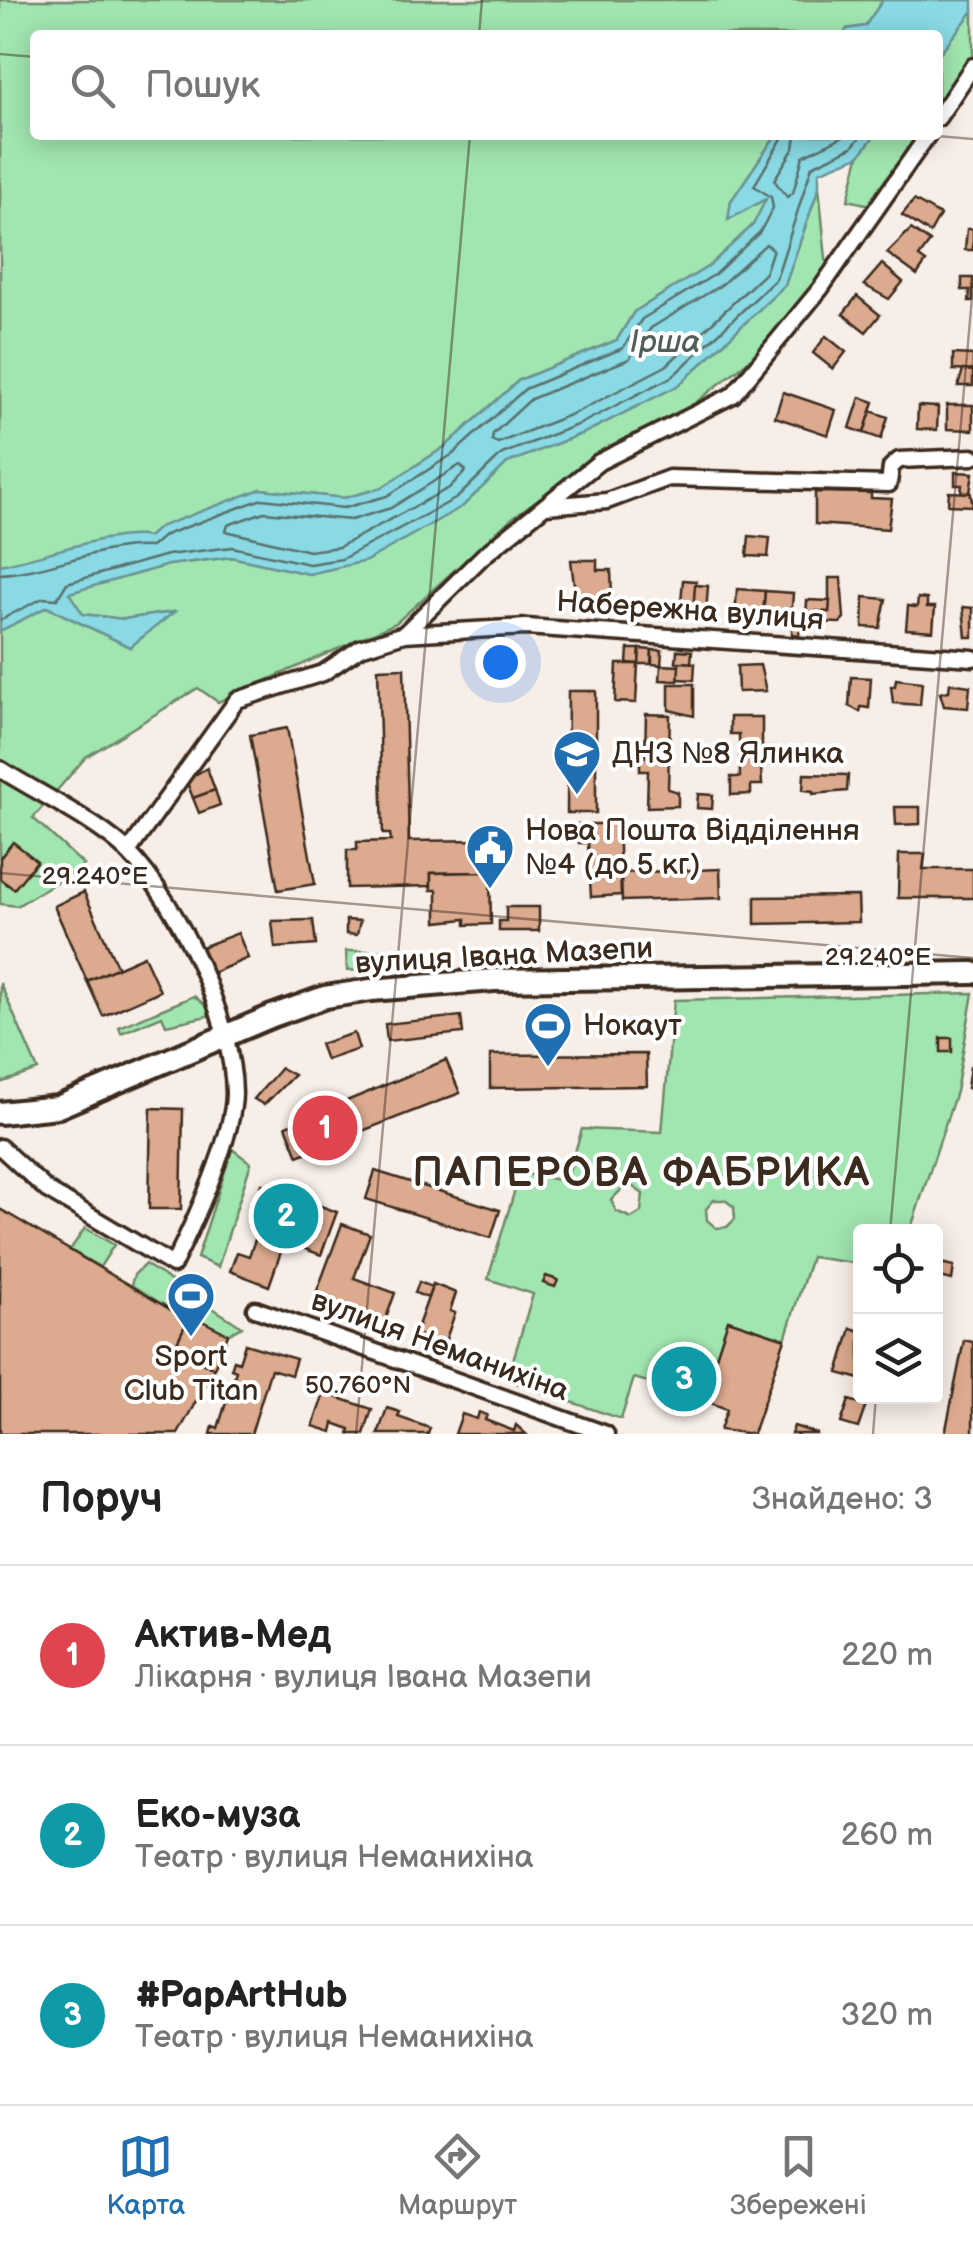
<!DOCTYPE html>
<html lang="uk">
<head>
<meta charset="utf-8">
<style>
  :root { --surface:#fff; --page:#f2f2f2; --text:#222; --muted:#767676; --line:#e0e0e0; --accent:#1f6fb2 }
  body { margin:0; font-family:"Balsamiq Sans",sans-serif; background:var(--page); color:var(--text) }
  .controls { position:absolute; right:30px; bottom:30px; display:grid; overflow:hidden; border-radius:10px; box-shadow:0 5px 25px #0003 }
  .controls button { width:90px; height:90px; display:grid; place-items:center; padding:0; border:0; border-bottom:2px solid var(--line); background:var(--surface); color:var(--text); font:50px sans-serif }
  .you { position:absolute; left:500px; top:662px; width:35px; height:35px; margin:-25px; border:8px solid #fff; border-radius:50%; background:#1a73e8; box-shadow:0 0 0 15px #1a73e833 }
  .badge { display:grid; place-items:center; width:65px; height:65px; border-radius:50%; background:var(--accent); color:#fff; font-size:32px; font-weight:700 }
  .pin { position:absolute; translate:-50% -50%; border:5px solid #fff; box-shadow:0 2px 10px #0006 }
  .list { margin:0; padding:0; list-style:none }
  h2 { display:flex; justify-content:space-between; align-items:center; height:130px; margin:0; padding:0 40px; font-size:42px }
  h2 small { font-size:32px; font-weight:400; color:var(--muted) }
  .list li { display:grid; grid-template-columns:65px 1fr auto; gap:30px; align-items:center; box-sizing:border-box; height:180px; padding:0 40px; border-top:2px solid var(--line) }
  .list b { display:block; font-size:38px; white-space:nowrap }
  .list p { margin:0; font-size:32px; white-space:nowrap; color:var(--muted) }
  .list em { font-size:32px; font-style:normal; color:var(--muted) }
  .icon { flex:none; width:55px; height:55px; fill:none; stroke:currentColor; stroke-width:2; stroke-linecap:round; stroke-linejoin:round }
  .map { position:relative; flex:none; width:973px; height:1434px; overflow:hidden }
  .search { position:absolute; background:var(--surface); box-shadow:0 5px 25px #0003; left:30px; right:30px; top:30px; height:110px; display:flex; align-items:center; gap:25px; box-sizing:border-box; padding:0 35px; border-radius:10px; color:var(--muted); font-size:38px }
  .sheet { height:670px; background:var(--surface) }
  nav { display:flex; justify-content:space-around; align-items:center; box-sizing:border-box; height:140px; border-top:2px solid var(--line); background:var(--surface); font-size:28px; color:var(--muted) }
  nav a { display:grid; justify-items:center; gap:5px }
  nav .on { color:var(--accent) }
  .map>svg:first-child { display:block }
  .green { fill:#a1e5b0; stroke:#6e8867; stroke-width:2.5; fill-rule:evenodd }
  .water { fill:#89dae4; stroke:#6a9495; stroke-width:2.5 }
  .lines { fill:none; stroke-linecap:round; stroke-linejoin:round }
  .shore { stroke:#5a706d; stroke-width:2.5 }
  .building { fill:#dcaa8e; stroke:#3b2a1e; stroke-width:2.5 }
  .street-casing { stroke:#3b2a1e; stroke-width:21 }
  .secondary-casing { stroke:#3b2a1e; stroke-width:28 }
  .street { stroke:#fff; stroke-width:14 }
  .secondary { stroke:#fff; stroke-width:20 }
  .ticks { fill:none; stroke:#3b2a1e; stroke-width:2.5; stroke-opacity:0.45 }
  .labels { text-anchor:middle; dominant-baseline:central; stroke-width:8; stroke-linejoin:round; paint-order:stroke }
  .street-label { font-size:30px; fill:#3b2a1e; stroke:#fff }
  .poi-label { font-size:30px; fill:#3b2a1e; stroke:#fff; text-anchor:start }
  .water-label { font-size:32px; font-style:italic; fill:#525f59; stroke:#fff }
  .district-label { font-size:40px; font-weight:bold; letter-spacing:2.5px; fill:#3b2a1e; stroke:#fff }
  .ticks-label { font-size:25px; text-anchor:middle; fill:#3b2a1e; stroke:#fff; stroke-width:8; stroke-linejoin:round; paint-order:stroke }
</style>
</head>
<body>
<div class="map">
<svg width="973" height="1434" viewBox="0 0 973 1434">
  <rect width="100%" height="100%" fill="#f8eee8"/>
  <filter id="ink" filterUnits="userSpaceOnUse"><feTurbulence type="fractalNoise" baseFrequency=".01" numOctaves="2"/><feDisplacementMap in="SourceGraphic" scale="20" xChannelSelector="R" yChannelSelector="G"/><feConvolveMatrix kernelMatrix="1 2 1 2 8 2 1 2 1" color-interpolation-filters="sRGB"/></filter>
  <g filter="url(#ink)">
    <!-- green -->
    <g class="green">
      <path d="M0,0H883L865,26L847,29L843,35H35V135H776L731,201L729,219L767,198L753,225L709,266L634,312L617,340L519,380L446,446L381,488L344,498L261,489L148,538L0,565Z"/>
      <path d="M973,11V66L938,117V55Z"/>
      <path d="M875,135H925L875,206L848,200L859,156Z"/>
      <path d="M819,187L827,269L769,345L690,407L610,446L511,519L396,623L218,702L198,688L86,757L33,818L84,865L17,906L0,904V631L47,607L130,647L172,612L123,619L82,614L68,593L168,565L232,557L309,574L463,506L507,463L586,432L679,385L785,285Z"/>
      <path d="M346,951H393V967L347,971Z"/>
      <path d="M0,983L38,1070L0,1083Z"/>
      <path d="M973,993L956,1092L910,1231L860,1232V1264L811,1257L785,1339L728,1320L714,1363L677,1351L665,1387L634,1378L621,1419L507,1380L533,1294L488,1279L520,1173L566,1181L582,1129L662,1132L674,1000ZM628,1183L643,1194L641,1212L631,1218L616,1211L611,1200ZM714,1200H725L734,1207L735,1219L727,1227L716,1228L707,1220L706,1209Z"/>
      <path d="M194,996L211,1010L208,1016L166,1025L162,1016L121,1033L119,1027Z"/>
      <path d="M232,1149L251,1163L218,1267L197,1258Z"/>
      <path d="M85,1228L114,1245L100,1267L70,1250Z"/>
      <path d="M145,1264L242,1327L228,1334L191,1316L188,1320L131,1285L134,1275Z"/>
    </g>
    <!-- water -->
    <g class="water">
      <path d="M883,0H973V11L938,55V35H844L847,29L865,26Z"/>
      <path d="M776,135H875L859,156L819,172V187L785,285L679,385L586,432L507,463L463,506L366,561L309,574L231,557L168,565L69,593L83,614L123,619L174,612L130,647L47,607L0,631V565C38,558 117,529 148,537L159,527L261,489L344,498L381,488L446,446L519,380L617,340L634,312L709,266L753,225L766,199L728,220L731,201Z"/>
    </g>
    <g class="lines">
      <!-- shore -->
      <g class="shore">
        <path d="M796,135L794,148L774,180L787,197L793,193L803,156L846,135"/>
        <path d="M766,244L773,249L765,273L666,366L577,412L498,443L492,441L493,434L531,399L629,359L651,328L721,285Z"/>
        <path d="M460,465L466,471L449,488L339,547L309,551L226,531L228,525L264,512L351,520L391,508Z"/>
        <path d="M0,574C52,571 100,544 151,547L165,535L262,499L344,508L387,496L453,454L525,389L623,348L642,319L714,275L760,232L773,208L771,197L754,186L784,135"/>
        <path d="M0,620L43,598L57,599L67,583L167,555L232,547L309,564L342,559L457,498L502,454L582,423L673,376L776,279L812,166L852,147L862,135"/>
      </g>
    </g>
    <!-- building -->
    <g class="building">
      <path d="M914,200L940,215L930,233L902,215Z"/>
      <path d="M911,229L930,242L919,257L926,262L917,275L887,253Z"/>
      <path d="M967,229H973V250H965Z"/>
      <path d="M882,264L903,282L889,299L864,285Z"/>
      <path d="M962,278H973V301H969L970,290H962Z"/>
      <path d="M857,296L880,315L866,332L843,314Z"/>
      <path d="M826,336L846,352L833,369L813,353Z"/>
      <path d="M953,354L973,355V371L953,370Z"/>
      <path d="M963,370L973,371V386H958Z"/>
      <path d="M783,392L836,410L828,435L775,417Z"/>
      <path d="M860,397L874,402L864,433L850,428Z"/>
      <path d="M947,405H973V430L947,429Z"/>
      <path d="M918,406L938,407L937,430L917,429Z"/>
      <path d="M871,411L888,417L881,439L864,433Z"/>
      <path d="M955,472L973,473L970,493H961L962,485H955Z"/>
      <path d="M970,490L973,506L948,505L949,492L970,493Z"/>
      <path d="M815,492L871,493V498L892,499L888,529L815,524Z"/>
      <path d="M749,536L770,538L768,557L747,556Z"/>
      <path d="M571,560H597V570H611L612,596H597V610H577Z"/>
      <path d="M829,578H841L844,618L840,623L815,622L816,611L829,612Z"/>
      <path d="M683,580L696,581L693,613L680,612Z"/>
      <path d="M695,585L708,586L706,614L693,613Z"/>
      <path d="M737,589L765,591L763,619L735,617Z"/>
      <path d="M765,591L793,593L791,621L763,619Z"/>
      <path d="M864,597L886,599L880,628L863,627Z"/>
      <path d="M918,598L927,599V607H935L933,631L906,629L908,606L917,607Z"/>
      <path d="M807,600L830,601L829,612L816,611L815,622L806,621Z"/>
      <path d="M963,607L973,608V637H966Z"/>
      <path d="M792,622H801L799,635L792,634Z"/>
      <path d="M628,649H640L639,664L627,663Z"/>
      <path d="M640,649L652,650L651,664H639Z"/>
      <path d="M652,650H662L661,665L652,664Z"/>
      <path d="M677,650L692,651L691,663L676,662Z"/>
      <path d="M679,662L695,663L694,680L678,679Z"/>
      <path d="M617,664H638L636,703L615,702Z"/>
      <path d="M661,665L679,666L678,681L660,680Z"/>
      <path d="M760,665L766,691L738,692L737,666Z"/>
      <path d="M404,668L409,841L486,840L487,872L431,873V886L347,888V850H357V842L391,841L390,834H383L378,669Z"/>
      <path d="M851,677L871,678L869,708L861,707L860,712L849,706Z"/>
      <path d="M896,679L922,682L920,705L893,703L891,686H895Z"/>
      <path d="M950,683L970,686L968,708L944,706L940,693L949,691Z"/>
      <path d="M669,684H694V716L669,710Z"/>
      <path d="M568,691H596V813H567Z"/>
      <path d="M646,714L670,715L668,789L678,792V806L647,807L648,771H640V757H645Z"/>
      <path d="M730,717H762V748H775V765H761L762,785H751V794L731,795V777H740L739,734H730Z"/>
      <path d="M287,728L315,884L278,890L250,735Z"/>
      <path d="M207,768L215,790L193,798L186,780Z"/>
      <path d="M804,774L848,775L847,791L813,794V791L803,790Z"/>
      <path d="M215,790L220,805L199,813L193,798Z"/>
      <path d="M698,794L713,795L712,809L697,808Z"/>
      <path d="M895,807H920V824L896,825Z"/>
      <path d="M578,824H618L621,895L591,897L588,843H579Z"/>
      <path d="M13,842L37,861L14,889L0,879V858Z"/>
      <path d="M899,854H925L923,869H973V898H898Z"/>
      <path d="M720,869L721,898L622,901L621,873Z"/>
      <path d="M490,872L491,924L466,925V919L437,922V890H431V873Z"/>
      <path d="M84,892L118,968L87,981L54,906Z"/>
      <path d="M858,896L859,922L755,924V897Z"/>
      <path d="M506,907H539V931H499V921H506Z"/>
      <path d="M313,920L316,945L275,948L272,921Z"/>
      <path d="M346,920L360,921L357,935L346,934Z"/>
      <path d="M238,933L248,958L213,973L202,947Z"/>
      <path d="M144,956L160,991L103,1016L87,981Z"/>
      <path d="M461,1016L463,1033L387,1041L385,1024Z"/>
      <path d="M354,1033L359,1049L326,1060L320,1044Z"/>
      <rect x="941" y="1038" width="11" height="14"/>
      <path d="M646,1054L647,1086L490,1088V1055Z"/>
      <path d="M446,1060L460,1093L298,1156L286,1126Z"/>
      <path d="M970,1067H973V1089L967,1088Z"/>
      <path d="M281,1068L294,1075L264,1105L254,1099Z"/>
      <path d="M151,1108L183,1109L181,1209H149Z"/>
      <path d="M375,1171L500,1210L491,1238L366,1199Z"/>
      <path d="M262,1184L337,1212L321,1255L305,1249L311,1234L290,1226L269,1286L230,1271L237,1252L249,1256L265,1213L253,1208Z"/>
      <path d="M0,1209L188,1320L174,1349L214,1368L178,1434H0Z"/>
      <path d="M342,1224L370,1234L354,1278L395,1293L384,1324L314,1299Z"/>
      <path d="M936,1262L954,1266L952,1280L936,1276Z"/>
      <path d="M546,1276L558,1280L555,1287L543,1283Z"/>
      <path d="M419,1282L432,1287L428,1298L415,1293Z"/>
      <path d="M433,1284L456,1293L450,1311L455,1313L444,1345L415,1334Z"/>
      <path d="M190,1315L228,1334L214,1368L174,1349Z"/>
      <path d="M728,1320L785,1339L753,1434L720,1430L727,1409L703,1400L700,1406L686,1401L688,1395L665,1387L677,1351L714,1363Z"/>
      <path d="M851,1328L860,1331V1379L838,1373Z"/>
      <path d="M964,1340L973,1342V1434H945Z"/>
      <path d="M245,1344L296,1359L291,1375L271,1369L251,1434H211L213,1426L218,1428L236,1371L231,1369L234,1360L239,1362Z"/>
      <path d="M324,1393L372,1409L364,1434H349L350,1429L334,1423L332,1432L313,1426Z"/>
      <path d="M849,1400L866,1405L858,1428L841,1423Z"/>
      <path d="M387,1408L400,1412L398,1417L430,1428L428,1434H378Z"/>
      <path d="M479,1412L487,1415L485,1420L514,1431L516,1425L526,1434H455L462,1414L477,1419Z"/>
      <path d="M794,1426L818,1434H791Z"/>
    </g>
    <g class="lines">
      <!-- street casing -->
      <g class="street-casing">
        <g id="street">
          <path d="M938,118L973,66"/>
          <path d="M546,506L607,501L669,478L889,484L891,467L899,460L973,457"/>
          <path d="M404,634L483,556L599,462L733,395L821,288L928,135"/>
          <path d="M0,769C36,792 100,823 128,852C179,904 233,1020 234,1093C234,1136 193,1225 173,1265L47,1190L0,1147"/>
          <path d="M128,852L237,700L323,673L360,648L404,634L526,627L973,658"/>
          <path d="M255,1309L606,1434"/>
        </g>
      </g>
      <!-- secondary casing -->
      <g class="secondary-casing">
        <path id="secondary" d="M0,1113L58,1107L272,1016L325,997L371,990L494,980L973,973"/>
      </g>
      <!-- street -->
      <use href="#street" class="street"/>
      <!-- secondary -->
      <use href="#secondary" class="secondary"/>
    </g>
  </g>
  <!-- ticks -->
  <path class="ticks" d="M479,35L482,0M0,54L35,57M925,135L973,139M0,873L973,958M890,1232L973,286M356,1434L470,135M873,1434L876,1396"/>
  <!-- icons -->
  <defs>
    <g id="school-pin" transform="scale(2.5)"><path d="M0 17L-7.5 6A9.5 9.5 0 1 1 7.5 6Z" fill="#1f6fb2" stroke="#fff"/><path d="M0-5L7-2L0 1L-7-2ZM-4 1L0 2.5L4 1V4Q0 6-4 4Z" fill="#fff"/></g>
    <g id="civic-pin" transform="scale(2.5)"><path d="M0 17L-7.5 6A9.5 9.5 0 1 1 7.5 6Z" fill="#1f6fb2" stroke="#fff"/><path d="M-.6-6.5H3V-4.5H.6V-3L4-1V1h2V6H-6V1h2V-1L-.6-3ZM-1.2 2.5V6h2.4V2.5Z" fill="#fff"/></g>
    <g id="stadium-pin" transform="scale(2.5)"><path d="M0 17L-7.5 6A9.5 9.5 0 1 1 7.5 6Z" fill="#1f6fb2" stroke="#fff"/><path d="M0-5a6.5 5 0 1 0 0 10a6.5 5 0 1 0 0-10ZM-3.5-1.8h7v3.6h-7Z" fill="#fff"/></g>
  </defs>
  <g fill-rule="evenodd">
    <use href="#school-pin" x="577" y="754"/>
    <use href="#civic-pin" x="490" y="848"/>
    <use href="#stadium-pin" x="548" y="1026"/>
    <use href="#stadium-pin" x="191" y="1296"/>
  </g>
  <g class="labels">
    <!-- street labels -->
    <g class="street-label">
      <text transform="translate(690 611) rotate(4)">Набережна вулиця</text>
      <text transform="translate(504 956) rotate(-3)">вулиця Івана Мазепи</text>
      <text transform="translate(440 1346) rotate(20)">вулиця Неманихіна</text>
    </g>
    <!-- poi labels -->
    <g class="poi-label">
      <text x="612" y="754">ДНЗ №8 Ялинка</text>
      <text x="525" y="831">Нова Пошта Відділення<tspan x="525" dy="34">№4 (до 5 кг)</tspan></text>
      <text x="583" y="1026">Нокаут</text>
      <text x="191" y="1357" text-anchor="middle">Sport<tspan x="191" dy="34">Club Titan</tspan></text>
    </g>
    <!-- water labels -->
    <g class="water-label">
      <text x="665" y="342">Ірша</text>
    </g>
    <!-- district labels -->
    <g class="district-label">
      <text x="642" y="1174">ПАПЕРОВА ФАБРИКА</text>
    </g>
  </g>
  <g class="ticks-label">
    <text x="95" y="884">29.240°E</text>
    <text x="878" y="965">29.240°E</text>
    <text x="358" y="1393">50.760°N</text>
  </g>
</svg>
<div class="controls">
<button><svg class="icon" aria-label="locate" viewBox="0 0 24 24"><circle cx="12" cy="12" r="6"/><path d="M12 2v4M12 18v4M2 12h4M18 12h4"/></svg></button>
<button><svg class="icon" aria-label="layers" viewBox="0 0 24 24"><path d="M12 4l9 5-9 5-9-5zM3 14l9 5 9-5"/></svg></button>
</div>
<div class="you"></div>
<div class="pin badge" style="left:325px;top:1128px;background:#e0444e">1</div>
<div class="pin badge" style="left:286px;top:1216px;background:#0f9aa8">2</div>
<div class="pin badge" style="left:684px;top:1379px;background:#0f9aa8">3</div>
<div class="search"><svg class="icon" aria-label="search" viewBox="0 0 24 24"><circle cx="10" cy="10" r="6"/><path d="M15 15l6 6"/></svg>Пошук</div>
</div>
<section class="sheet">
<h2>Поруч<small>Знайдено: 3</small></h2>
<ul class="list">
<li><span class="badge" style="background:#e0444e">1</span><div><b>Актив-Мед</b><p>Лікарня · вулиця Івана Мазепи</p></div><em>220 m</em></li>
<li><span class="badge" style="background:#0f9aa8">2</span><div><b>Еко-муза</b><p>Театр · вулиця Неманихіна</p></div><em>260 m</em></li>
<li><span class="badge" style="background:#0f9aa8">3</span><div><b>#PapArtHub</b><p>Театр · вулиця Неманихіна</p></div><em>320 m</em></li>
</ul>
</section>
<nav>
<a class="on"><svg class="icon" aria-label="map" viewBox="0 0 24 24"><path d="M3 6l6-2 6 2 6-2v14l-6 2-6-2-6 2zM9 4v14M15 6v14"/></svg>Карта</a>
<a><svg class="icon" aria-label="directions" viewBox="0 0 24 24"><path d="M12 3l9 9-9 9-9-9zM9 14v-3h6M13 9l2 2-2 2"/></svg>Маршрут</a>
<a><svg class="icon" aria-label="saved" viewBox="0 0 24 24"><path d="M7 4h10v16l-5-4-5 4z"/></svg>Збережені</a>
</nav>
</body>
</html>
